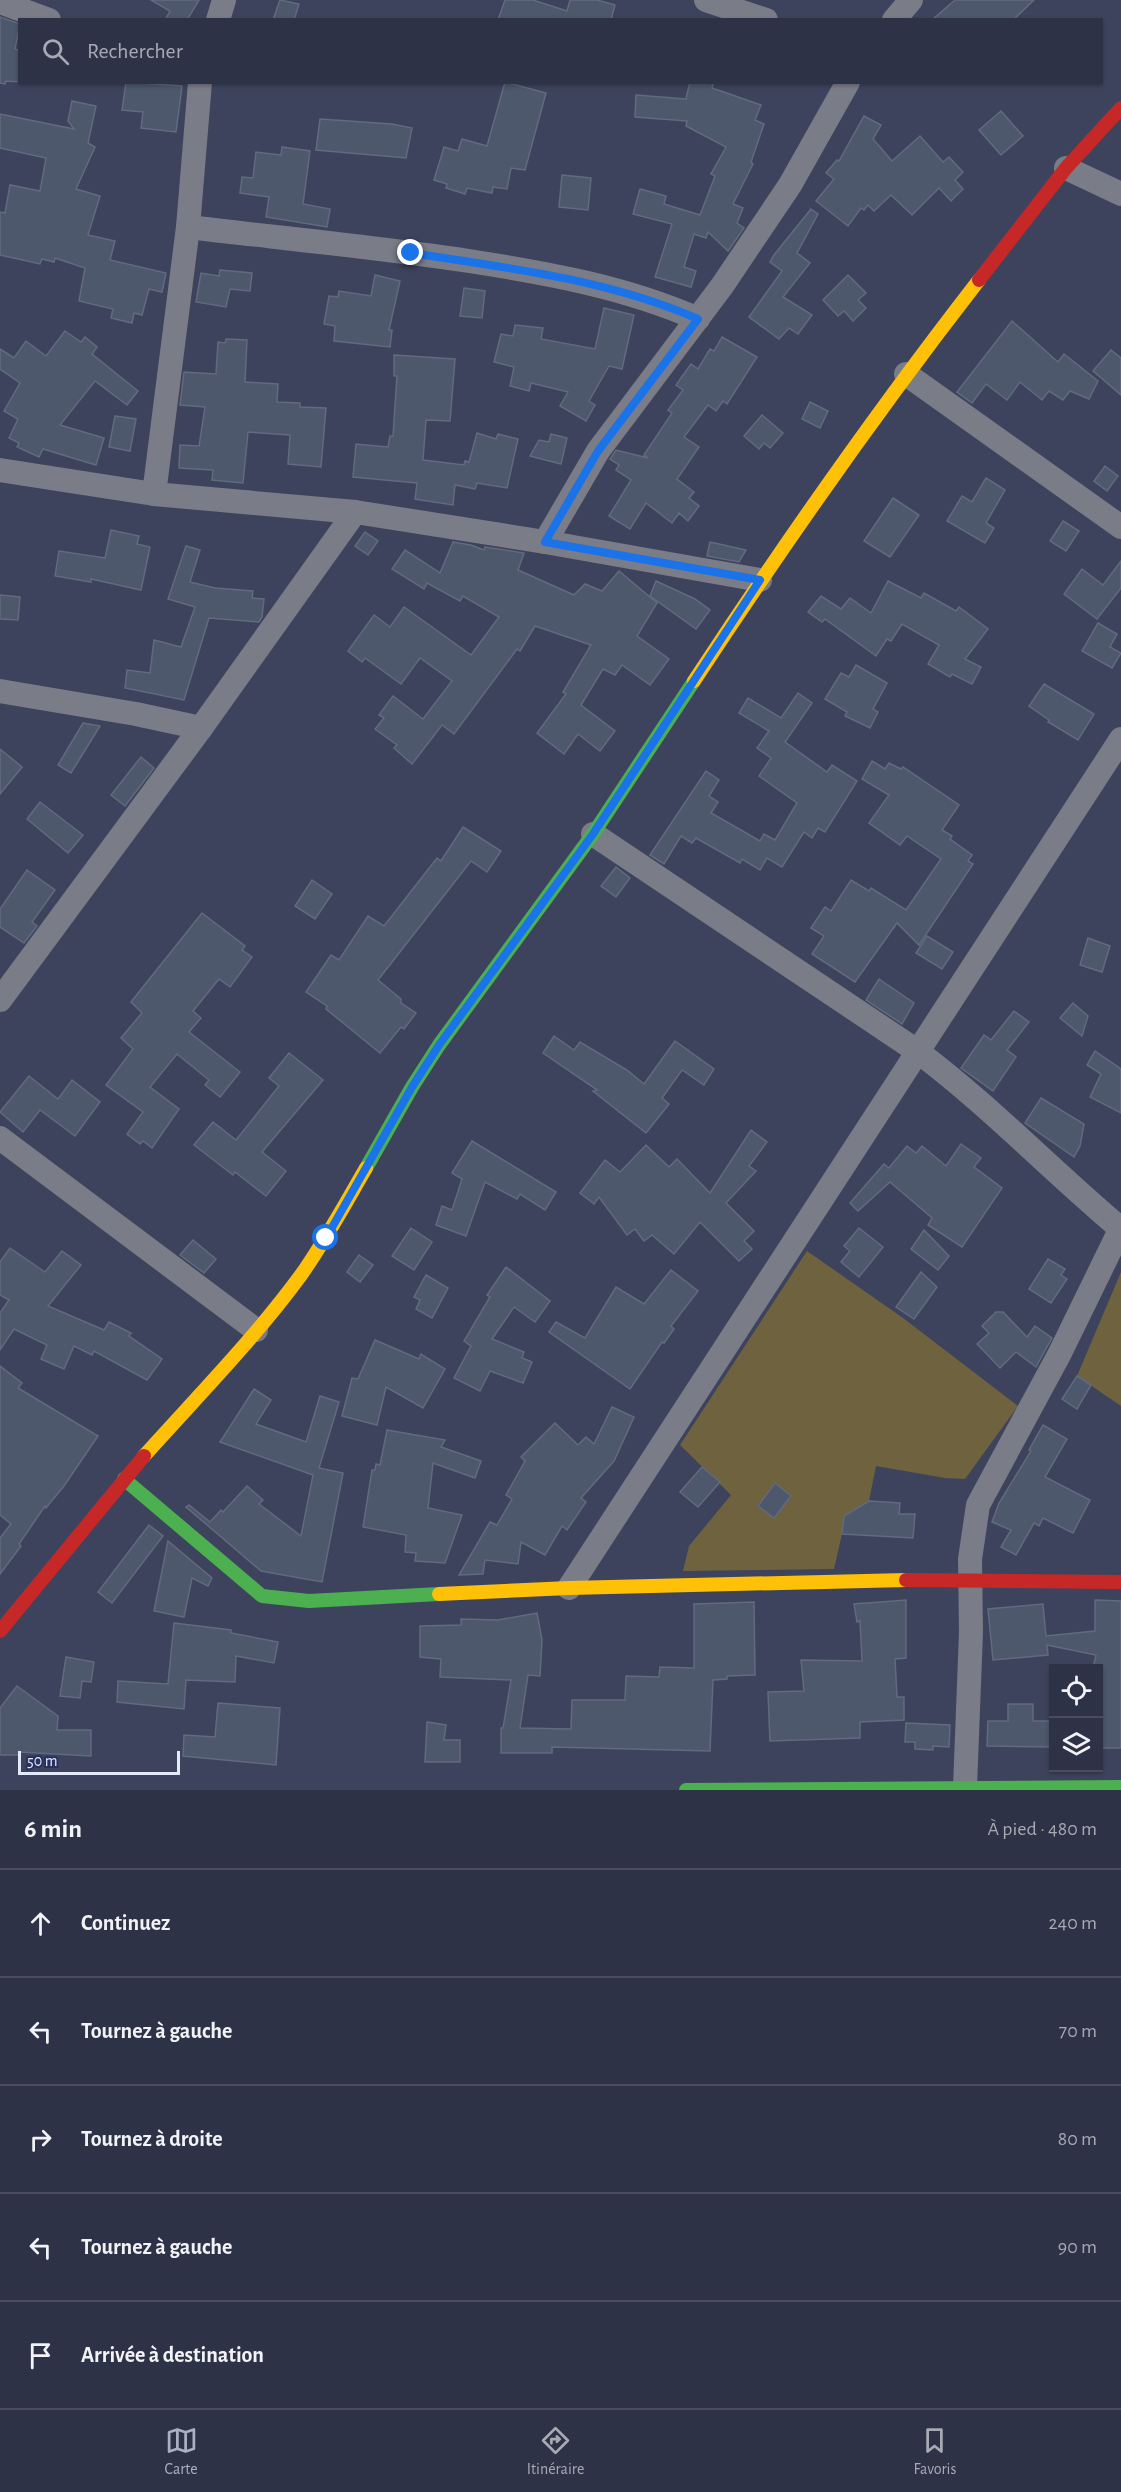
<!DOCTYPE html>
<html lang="fr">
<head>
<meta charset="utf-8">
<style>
  :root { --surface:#2e3246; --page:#3a3e51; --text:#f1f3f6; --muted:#a7aab3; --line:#494d5f; --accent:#aab0c4 }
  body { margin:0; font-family:"Alegreya Sans",sans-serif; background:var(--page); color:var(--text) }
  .controls { position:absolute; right:18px; bottom:18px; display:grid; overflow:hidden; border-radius:0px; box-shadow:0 2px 4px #0004 }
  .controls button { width:54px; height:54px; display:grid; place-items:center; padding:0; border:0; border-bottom:2px solid var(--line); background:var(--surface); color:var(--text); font:30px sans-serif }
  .scale { position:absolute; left:18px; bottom:15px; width:162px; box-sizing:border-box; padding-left:6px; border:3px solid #e4eafb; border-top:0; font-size:16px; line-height:21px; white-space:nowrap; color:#e4eafb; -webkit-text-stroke:4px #27305e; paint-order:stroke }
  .stop { position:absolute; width:18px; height:18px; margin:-14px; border:4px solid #1a73e8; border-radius:50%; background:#fff }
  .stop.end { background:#1a73e8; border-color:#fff; box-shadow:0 2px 6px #0008 }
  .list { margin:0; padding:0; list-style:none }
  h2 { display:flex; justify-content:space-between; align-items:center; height:78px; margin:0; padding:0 24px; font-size:26px }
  h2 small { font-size:20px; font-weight:400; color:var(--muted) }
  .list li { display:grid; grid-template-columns:39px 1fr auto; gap:18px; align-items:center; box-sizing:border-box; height:108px; padding:0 24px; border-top:2px solid var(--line) }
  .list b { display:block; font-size:22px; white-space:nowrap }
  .list em { font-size:20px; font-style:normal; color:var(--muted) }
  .icon { flex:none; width:33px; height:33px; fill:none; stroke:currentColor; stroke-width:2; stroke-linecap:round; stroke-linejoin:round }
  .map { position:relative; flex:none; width:1121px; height:1790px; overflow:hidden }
  .search { position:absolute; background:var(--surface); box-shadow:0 2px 4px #0004; left:18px; right:18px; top:18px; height:66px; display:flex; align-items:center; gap:15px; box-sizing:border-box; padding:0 21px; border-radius:0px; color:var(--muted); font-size:22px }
  .sheet { height:618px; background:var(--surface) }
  nav { display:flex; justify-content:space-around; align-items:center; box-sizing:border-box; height:84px; border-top:2px solid var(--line); background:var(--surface); font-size:16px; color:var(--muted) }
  nav a { display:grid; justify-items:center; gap:3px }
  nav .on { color:var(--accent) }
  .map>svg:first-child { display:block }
  .green { fill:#6e623f }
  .building { fill:#4d586d; stroke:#616a7e; stroke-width:1.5 }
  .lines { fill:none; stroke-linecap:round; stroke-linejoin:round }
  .street { stroke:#7a7c88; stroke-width:24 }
  .fast { stroke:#4caf50; stroke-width:14 }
  .slow { stroke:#ffc107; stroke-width:14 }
  .jam { stroke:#c62828; stroke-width:14 }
  .route { stroke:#1a73e8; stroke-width:8 }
</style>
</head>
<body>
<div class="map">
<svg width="1121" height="1790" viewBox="0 0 1121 1790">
  <rect width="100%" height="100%" fill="#3e435d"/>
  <!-- green -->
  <g class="green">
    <path d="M807,1251L903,1318L1018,1406L965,1479L945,1478L876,1466L869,1501L844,1516L842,1534L834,1569L683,1571L689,1546L731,1495L680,1445Z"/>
    <path d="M1121,1272V1406L1077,1376Z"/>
  </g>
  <!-- building -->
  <g class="building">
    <path d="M151,0H199L187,20H165L170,11Z"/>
    <path d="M280,0L299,4L294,20H273Z"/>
    <path d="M505,0H533L567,11L570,0H597L615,5L611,20H498Z"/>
    <path d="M955,0H1034L1013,20H932Z"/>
    <path d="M0,17L20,24L15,49L20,51V82L6,81L5,84L0,83Z"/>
    <path d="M126,82L182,86L176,132L141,128L143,112L122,110Z"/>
    <path d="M505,82L546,93L525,170L511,168L507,189L493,187L492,193L467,188L465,194L446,188L447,184L434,180L444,147L458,151L462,139L487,146Z"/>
    <path d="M690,82H714L712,88L761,105L755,120L764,124L751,162L753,164L733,204L743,208L737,223L744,228L728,251L708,232L706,238L694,234L684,267L696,271L691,287L655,277L672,224L633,214L640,189L666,196L664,204L700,215L715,176L711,174L726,147L686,126L687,121L635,117L636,95L686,99Z"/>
    <path d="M72,101L96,106L88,143L95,147L76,189L100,196L88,235L115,241L110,260L166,273L162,292L149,289L142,315L134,313L132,323L111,318L113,309L79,301L85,268L55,258L54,262L42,259L40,264L0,255V212L5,213L10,185L40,191L46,158L0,148V114L74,129L68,121Z"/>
    <path d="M1001,111L1023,136L1001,155L979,130Z"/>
    <path d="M864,116L881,125L873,139L892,161L920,136L943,162L949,157L963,172L955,180L963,189L951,201L939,188L912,215L891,195L874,211L868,205L864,210L861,208L848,226L816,201L834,179L826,173L837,160L839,161Z"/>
    <path d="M320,119L392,124L412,128L406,158L316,150Z"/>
    <path d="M282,147L310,151L303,204L330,209L327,227L266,217L269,197L240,193L242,177L253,178L256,152L281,155Z"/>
    <path d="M562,175L591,178L588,210L559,207Z"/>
    <path d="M811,209L818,214L797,253L810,263L783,297L812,315L798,334L789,328L779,339L749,317L782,271L770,262L774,255Z"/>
    <path d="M220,270L252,273L250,291L230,289L226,307L196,302L201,273L219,276Z"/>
    <path d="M375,275L400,281L389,330H392L390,347L334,341L335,326L324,324L329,296L338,297L339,291L371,296Z"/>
    <path d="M848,275L866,293L858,300L866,308L853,321L844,311L838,316L823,300Z"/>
    <path d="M464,288L485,291L482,318L460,316Z"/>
    <path d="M604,308L634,315L622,369L609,366L589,401L595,405L586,421L560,406L568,392L531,383L529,391L510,386L514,367L494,362L501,334L513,336L515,325L543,328L541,339L595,349Z"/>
    <path d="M1012,321L1058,362L1064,354L1098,381L1089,399L1070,391L1063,400L1049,391L1042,400L1020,382L1007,400L986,384L972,403L957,392Z"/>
    <path d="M65,331L81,342L85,337L97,347L92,354L138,391L127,405L95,381L60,425L104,438L96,465L43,449L39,457L17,447L19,443L9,438L18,419L4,411L20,383L0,369V349L14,358L26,341L46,356Z"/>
    <path d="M722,337L757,357L727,404L723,401L716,411L708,405L684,437L699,447L677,479L694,492L689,498L699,506L688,521L679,513L672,523L646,503L630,529L609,516L631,480L616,470L619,465L610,459L616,450L648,458L644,455L672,413L668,410L683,390L676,385L691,364L698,369L710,349L714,351Z"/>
    <path d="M226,339L247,340L245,382L278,384L277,402L300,403V407L326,408L321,467L288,464L290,435L248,432L243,483L212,480L213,470L179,468L180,445L199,446L205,407L180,405L184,372L216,374L218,342L225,343Z"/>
    <path d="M1111,350L1121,358V395L1093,371Z"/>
    <path d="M394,355L455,359L450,421L426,420L423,460L464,465L465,461L469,462L477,433L496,439L498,434L518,439L507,488L477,483L475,489L455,485L453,505L415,499L417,483L353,477L356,444L388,447L390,436H393L397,376H394Z"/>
    <path d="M810,402L828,411L820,428L802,419Z"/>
    <path d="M762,415L783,433L770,448L764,443L759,449L744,436Z"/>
    <path d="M115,416L136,419L130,451L109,447Z"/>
    <path d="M551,434L567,438L561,464L530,456L539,440L549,442Z"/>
    <path d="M1105,466L1118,476L1107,491L1094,481Z"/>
    <path d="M986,478L1005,490L986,523L994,528L985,543L947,521L962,496L972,502Z"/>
    <path d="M893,498L919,515L890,557L864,541Z"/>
    <path d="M1063,521L1079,531L1066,551L1050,541Z"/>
    <path d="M111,530L139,536L137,544L150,547L141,590L91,579V582L55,576L59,551L105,558Z"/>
    <path d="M365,532L378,541L368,555L355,546Z"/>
    <path d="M453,542L471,545L484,550L485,547L524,553L518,570L574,595L585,584L602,591L619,571L657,603L637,636L669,659L650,685L622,665L615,675L603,669L581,705L615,731L600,751L578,734L564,754L537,733L566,694L563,692L591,645L535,626L520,651L517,649L454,734L442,725L412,764L394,748L397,745L375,729L384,718L379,715L393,696L423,719L452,681L420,658L401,684L365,658L362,662L348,651L374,615L390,627L404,607L471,655L499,617L463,596L460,601L427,583L424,589L392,569L405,550L440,573Z"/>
    <path d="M710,542L746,550L739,562L707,556Z"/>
    <path d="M186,546L200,550L190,582L215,588L253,591L252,598L264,599L262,617L259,622L209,618L184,700L125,688L127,670L150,673L154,640L181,647L195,607L168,599Z"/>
    <path d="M1121,561V588L1097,619L1064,594L1082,569L1103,585Z"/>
    <path d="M656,581L695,599L710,610L696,629L650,596Z"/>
    <path d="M888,581L921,598L924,593L956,611L959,607L988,629L965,659L981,667L972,684L952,674L950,677L928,664L939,645L902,624L891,641L887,639L876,656L825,619L822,622L808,612L821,596L841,609L850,598L871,613Z"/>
    <path d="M0,595L20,597L18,620L0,619Z"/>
    <path d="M1098,623L1117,634L1110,647L1121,653L1112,668L1082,651Z"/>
    <path d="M856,665L887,683L873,709L878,712L870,728L845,716L847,712L825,699L841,673L849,677Z"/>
    <path d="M1044,684L1094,714L1078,740L1048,722L1049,720L1029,706Z"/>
    <path d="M798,693L812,703L785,742L827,772L832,765L857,781L825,832L818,828L812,838L804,832L782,867L767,858L760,870L742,859L740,863L696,838L692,843L681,836L664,864L650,855L706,771L719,780L709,796L718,802L711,813L760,841L764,834L775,840L797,803L759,776L771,758L757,748L769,731L739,713L748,698L781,718Z"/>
    <path d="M83,723L100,726L71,773L58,765Z"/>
    <path d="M0,749L22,767L0,794Z"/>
    <path d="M141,757L154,768L125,806L111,795Z"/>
    <path d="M872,761L885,769L889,763L901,769L903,767L959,805L942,830L952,836L950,839L972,855L968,861L973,864L919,945L897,923L855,982L812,954L824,936L811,928L825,907L831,911L851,880L869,891L871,888L906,910L941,859L907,836L900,845L869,823L889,795L862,779Z"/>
    <path d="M40,802L83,835L68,853L27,819Z"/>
    <path d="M463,827L501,851L487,872L471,861L378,980L401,999V1003L416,1013L404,1029L401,1027L380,1053L326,1009L327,1006L306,992L331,955L339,960L368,916L384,926L437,858L441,861Z"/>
    <path d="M616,867L630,878L616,897L601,886Z"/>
    <path d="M27,870L55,890L32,922L37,926L24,943L0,927V909Z"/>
    <path d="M312,880L332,894L315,919L295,906Z"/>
    <path d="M202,913L245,946L242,950L252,957L230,987L219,979L193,1011L201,1018L189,1032L240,1072L220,1097L205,1085L209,1080L177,1054L150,1087L179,1109L152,1148L143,1141L140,1144L127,1134L143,1112L106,1085L133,1049L121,1038L142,1013L131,1002Z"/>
    <path d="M927,936L953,952L942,969L916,953Z"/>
    <path d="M1088,938L1110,946L1102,972L1080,965Z"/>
    <path d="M879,979L914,1003L902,1024L866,1000Z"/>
    <path d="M1073,1003L1088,1016L1082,1036L1060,1018Z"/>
    <path d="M1014,1011L1029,1022L1007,1050L1016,1057L993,1091L961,1068L984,1035L991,1040Z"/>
    <path d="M554,1036L574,1050L580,1042L627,1070L644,1084L675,1041L714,1069L704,1085L682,1070L662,1098L669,1104L646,1133L593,1091L597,1090L543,1053Z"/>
    <path d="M1095,1051L1121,1069V1113L1090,1097L1101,1074L1087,1065Z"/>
    <path d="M289,1053L323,1080L262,1152L286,1171L266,1196L235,1172L233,1175L194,1145L213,1122L236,1140L279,1086L269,1078Z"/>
    <path d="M29,1076L58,1099L72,1080L100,1102L75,1136L40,1110L23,1132L0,1112Z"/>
    <path d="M1041,1098L1084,1124L1080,1146L1074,1157L1025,1123Z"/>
    <path d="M751,1130L767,1142L749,1166L756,1171L726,1203L754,1231L744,1241L752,1249L739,1261L700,1222L674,1254L652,1235L644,1241L635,1229L627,1235L599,1197L594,1204L580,1193L605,1160L620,1172L646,1145L669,1167L677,1159L710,1193Z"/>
    <path d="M472,1141L556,1192L545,1210L520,1194L517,1199L485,1182L466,1236L436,1225L442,1206L452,1210L462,1179L452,1173Z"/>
    <path d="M961,1144L981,1158L974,1167L1002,1188L962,1247L928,1225L932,1218L890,1182L858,1211L850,1203L884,1164L889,1168L907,1146L916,1153L922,1146L946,1166Z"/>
    <path d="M411,1228L432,1242L414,1270L392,1256Z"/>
    <path d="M859,1228L883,1247L859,1277L841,1262L850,1251L844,1246Z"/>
    <path d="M924,1230L949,1256L938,1270L911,1249Z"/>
    <path d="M193,1240L216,1259L204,1273L180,1255Z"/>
    <path d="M10,1248L45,1272L62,1251L81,1265L48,1306L104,1330L109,1322L131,1333L129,1336L162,1359L147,1380L94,1351L92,1355L74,1346L64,1369L41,1359L47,1345L14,1329L0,1350V1313L9,1300L0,1295V1262Z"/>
    <path d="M359,1255L373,1265L360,1282L347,1272Z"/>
    <path d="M1048,1259L1065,1269L1061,1275L1067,1279L1051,1303L1029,1289Z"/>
    <path d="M506,1267L550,1301L535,1322L514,1307L492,1339L524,1352L522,1358L532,1362L523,1383L490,1371L480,1391L454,1378L471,1346L464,1341L490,1297L487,1295Z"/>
    <path d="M671,1270L698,1291L671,1326L674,1329L664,1343L662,1342L630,1389L549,1332L556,1322L585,1338L616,1287L644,1304Z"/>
    <path d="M921,1272L937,1287L914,1319L896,1307Z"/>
    <path d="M426,1275L448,1288L432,1318L416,1309L420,1300L414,1297Z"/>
    <path d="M996,1312H1003L1027,1337L1035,1326L1052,1338L1036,1367L1016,1352L1000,1368L977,1344L989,1333L982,1326Z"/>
    <path d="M375,1340L419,1359L421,1354L445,1369L423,1408L386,1387L377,1425L342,1416L352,1378L358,1379Z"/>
    <path d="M0,1366L22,1383L18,1388L98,1436L64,1486L46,1508L45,1506L19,1544L21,1546L0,1574V1538L11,1524L0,1515Z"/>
    <path d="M1077,1376L1091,1385L1077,1409L1062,1399Z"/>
    <path d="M254,1389L271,1400L256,1424L306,1442L320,1396L339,1402L319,1468L343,1473L322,1582L261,1571L186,1507L189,1505L210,1522L221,1510L223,1512L247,1486L263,1500L259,1504L301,1536L313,1475L220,1442Z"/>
    <path d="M612,1407L634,1417L614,1461L581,1498L586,1502L567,1530L562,1526L545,1555L521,1542L518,1564L485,1560L483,1574L459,1575L490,1522L497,1525L512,1499L506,1495L525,1461L521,1457L555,1423L578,1445L586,1437L594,1444Z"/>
    <path d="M1043,1425L1067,1439L1045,1477L1090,1500L1073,1533L1043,1518L1039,1526L1034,1523L1016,1555L1001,1547L1011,1530L992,1522L999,1503L1031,1451L1029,1450Z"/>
    <path d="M387,1430L445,1440L441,1447L481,1461L475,1478L433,1463L428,1508L462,1515L445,1563L415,1561L416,1553L405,1552L406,1535L363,1527L372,1470H375L376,1464L380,1465Z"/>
    <path d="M702,1467L720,1482L698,1507L680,1492Z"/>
    <path d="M775,1483L791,1496L774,1518L758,1506Z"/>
    <path d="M869,1501L900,1503L899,1514H915L913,1538L842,1534L844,1516Z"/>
    <path d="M149,1525L163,1536L112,1603L98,1592Z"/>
    <path d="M168,1541L212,1578L208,1586L192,1578L184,1617L154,1611Z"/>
    <path d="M906,1600V1658L895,1659L897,1697H904V1720L860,1722V1738L770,1741L768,1692L804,1691L801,1660L862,1661L860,1621L857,1622L854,1604Z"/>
    <path d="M1095,1600L1121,1601V1748H1098V1668H1093L1096,1655L1047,1645L1048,1655L993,1660L988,1609L1043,1604L1046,1636L1095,1631Z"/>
    <path d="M754,1602L755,1675L727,1676V1679L713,1680L710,1751L552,1747V1753H501V1728H503L511,1680L440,1677L441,1659L420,1657V1626L461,1625V1619L498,1620L537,1613L542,1640L540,1676L528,1675L520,1728L571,1729L572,1700H625L626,1676L659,1677L660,1667L694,1668V1604Z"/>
    <path d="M174,1623L231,1630V1633L278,1642L274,1663L236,1656L235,1682L186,1680L184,1709L117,1702L118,1681L168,1684Z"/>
    <path d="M66,1657L94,1662L91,1682L82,1681L80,1698L60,1696Z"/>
    <path d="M17,1686L58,1716L57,1730H91V1756L19,1752V1755H0V1708Z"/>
    <path d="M218,1703L280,1708L276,1765L183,1756L184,1735L215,1737Z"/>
    <path d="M1008,1704H1033V1721H1053V1747L987,1746L988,1721H1008Z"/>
    <path d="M427,1722L446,1725L444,1740H460V1762H425Z"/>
    <path d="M906,1723L950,1725L949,1747L933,1746V1750L915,1749V1742H905Z"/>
  </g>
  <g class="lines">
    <!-- street -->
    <g class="street">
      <path d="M706,0L766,20"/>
      <path d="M0,2L49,20"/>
      <path d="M218,20L224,0"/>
      <path d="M894,20L911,0"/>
      <path d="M1066,168L1121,194"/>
      <path d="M188,227C281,238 375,247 469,261C547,273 625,287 698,319"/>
      <path d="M906,374L1121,527"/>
      <path d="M0,470L154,494L355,512L545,542L760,580"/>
      <path d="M154,494L188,227L200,82"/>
      <path d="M545,542L598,451L722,286L790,185L848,82"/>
      <path d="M0,691L136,714L201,728"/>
      <path d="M593,834L917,1051C989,1105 1052,1171 1121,1229"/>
      <path d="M0,1000L201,728L355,512"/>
      <path d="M0,1138L256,1330"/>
      <path d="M569,1588L1121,739"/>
      <path d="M965,1787L971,1632L970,1559L978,1505L1060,1353L1121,1228"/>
    </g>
    <!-- fast -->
    <g class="fast">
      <path d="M366,1168L412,1087L439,1045L593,834L694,681"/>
      <path d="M124,1479L262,1596L309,1601L439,1594"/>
      <path d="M686,1790L1121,1787"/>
    </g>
    <!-- slow -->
    <g class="slow">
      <path d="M694,681C784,544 878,410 979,280"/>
      <path d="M144,1456C197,1397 254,1339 301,1275C325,1241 345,1204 366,1168"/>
      <path d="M439,1594L569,1588L906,1580"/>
    </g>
    <!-- jam -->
    <g class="jam">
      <path d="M979,280L1066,168L1121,108"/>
      <path d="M906,1580L1121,1582"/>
      <path d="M0,1631L144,1456"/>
    </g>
  </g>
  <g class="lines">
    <!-- route -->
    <path class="route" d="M326,1238L412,1087L439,1045L593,834L760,580L545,542L598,451L698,319C607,279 508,268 411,253"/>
  </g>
</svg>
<div class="controls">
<button><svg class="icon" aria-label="locate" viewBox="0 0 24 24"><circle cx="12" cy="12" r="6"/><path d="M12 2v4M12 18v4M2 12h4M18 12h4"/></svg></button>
<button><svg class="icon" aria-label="layers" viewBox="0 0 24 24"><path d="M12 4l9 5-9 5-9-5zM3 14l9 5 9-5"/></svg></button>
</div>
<div class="scale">50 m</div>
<div class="stop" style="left:326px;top:1238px"></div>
<div class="stop end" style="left:411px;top:253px"></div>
<div class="search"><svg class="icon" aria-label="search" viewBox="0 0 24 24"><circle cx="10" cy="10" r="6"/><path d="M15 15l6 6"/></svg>Rechercher</div>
</div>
<section class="sheet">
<h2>6 min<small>À pied · 480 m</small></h2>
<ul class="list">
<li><svg class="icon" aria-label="ahead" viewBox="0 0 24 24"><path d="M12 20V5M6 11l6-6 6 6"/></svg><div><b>Continuez</b></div><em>240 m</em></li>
<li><svg class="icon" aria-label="left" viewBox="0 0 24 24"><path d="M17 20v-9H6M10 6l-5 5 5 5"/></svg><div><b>Tournez à gauche</b></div><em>70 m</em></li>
<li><svg class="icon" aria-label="right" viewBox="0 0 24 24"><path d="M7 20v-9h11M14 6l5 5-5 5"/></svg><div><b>Tournez à droite</b></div><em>80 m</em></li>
<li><svg class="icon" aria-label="left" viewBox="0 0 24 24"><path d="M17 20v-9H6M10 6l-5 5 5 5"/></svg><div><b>Tournez à gauche</b></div><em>90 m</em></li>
<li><svg class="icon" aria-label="arrive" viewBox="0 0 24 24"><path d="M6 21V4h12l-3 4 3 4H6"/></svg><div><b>Arrivée à destination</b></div></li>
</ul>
</section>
<nav>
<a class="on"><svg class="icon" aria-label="map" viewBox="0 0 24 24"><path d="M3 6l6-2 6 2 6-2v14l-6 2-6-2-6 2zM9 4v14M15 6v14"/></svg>Carte</a>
<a><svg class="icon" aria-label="directions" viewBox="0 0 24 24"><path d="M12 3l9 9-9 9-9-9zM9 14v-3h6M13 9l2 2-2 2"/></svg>Itinéraire</a>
<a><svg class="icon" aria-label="saved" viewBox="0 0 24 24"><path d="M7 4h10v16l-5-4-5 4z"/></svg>Favoris</a>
</nav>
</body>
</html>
